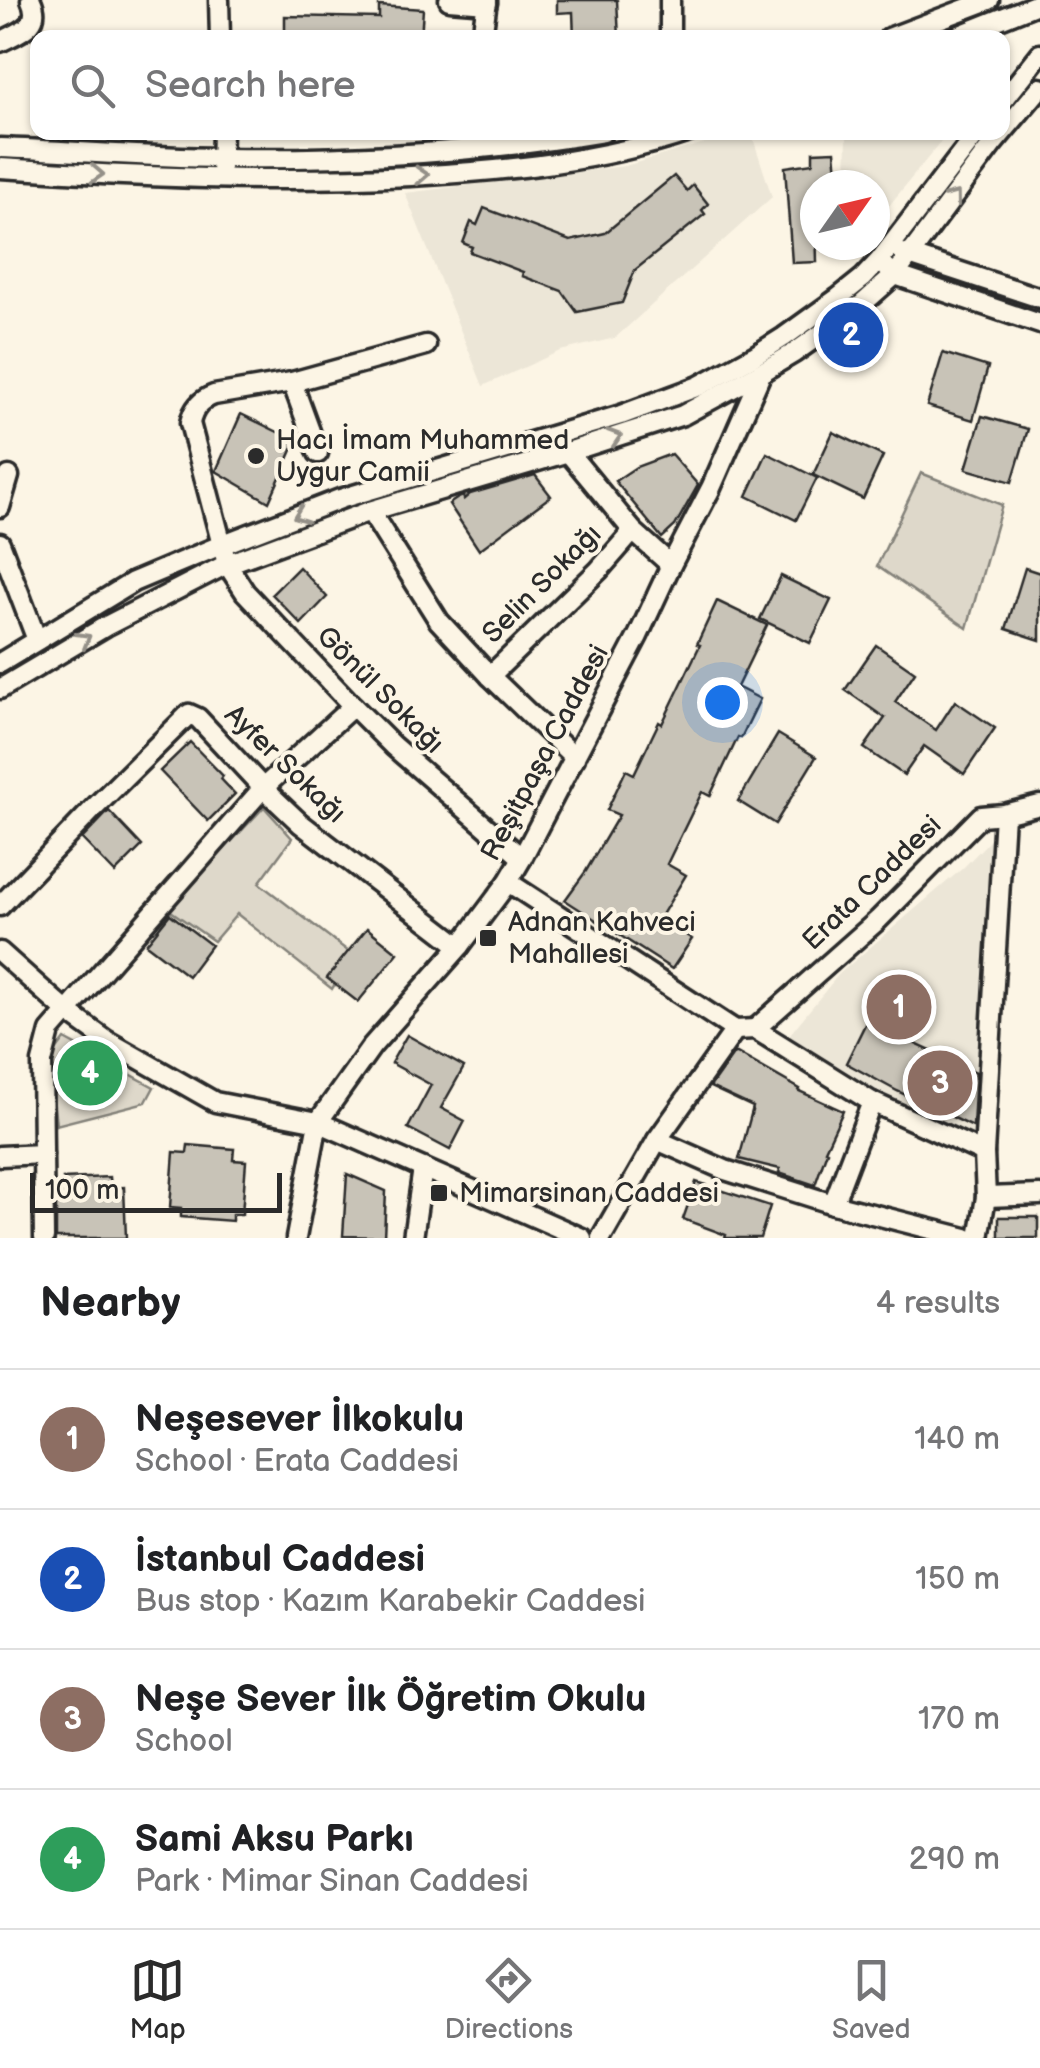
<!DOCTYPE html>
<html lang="en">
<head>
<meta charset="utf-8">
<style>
  :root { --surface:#fff; --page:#f2f2f2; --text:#202124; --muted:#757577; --line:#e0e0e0; --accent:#2b2b2b }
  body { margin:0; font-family:"Balsamiq Sans",sans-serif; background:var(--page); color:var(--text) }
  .compass { position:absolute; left:800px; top:170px; width:90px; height:90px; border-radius:50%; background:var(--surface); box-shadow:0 2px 8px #0004; rotate:56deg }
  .scale { position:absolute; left:30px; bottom:25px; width:252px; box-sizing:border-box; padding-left:10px; border:5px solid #2b2b2b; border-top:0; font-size:28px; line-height:35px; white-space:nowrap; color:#2b2b2b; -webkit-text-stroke:8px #fcf5e5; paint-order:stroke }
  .you { position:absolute; left:722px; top:702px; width:35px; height:35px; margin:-25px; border:8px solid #fff; border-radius:50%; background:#1a73e8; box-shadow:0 0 0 15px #1a73e833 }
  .badge { display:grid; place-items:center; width:65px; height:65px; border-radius:50%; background:var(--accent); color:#fff; font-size:32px; font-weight:700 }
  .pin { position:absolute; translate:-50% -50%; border:5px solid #fff; box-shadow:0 2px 10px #0006 }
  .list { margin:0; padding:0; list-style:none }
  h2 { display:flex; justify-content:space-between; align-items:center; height:130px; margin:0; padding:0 40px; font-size:42px }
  h2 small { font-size:32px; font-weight:400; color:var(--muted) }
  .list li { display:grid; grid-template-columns:65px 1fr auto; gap:30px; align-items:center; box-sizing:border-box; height:140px; padding:0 40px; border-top:2px solid var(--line) }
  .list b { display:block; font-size:38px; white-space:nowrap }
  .list p { margin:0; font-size:32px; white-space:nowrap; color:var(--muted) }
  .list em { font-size:32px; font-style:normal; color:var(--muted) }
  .icon { flex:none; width:55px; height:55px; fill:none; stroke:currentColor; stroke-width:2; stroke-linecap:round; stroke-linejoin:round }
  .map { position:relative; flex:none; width:1040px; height:1238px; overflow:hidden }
  .search { position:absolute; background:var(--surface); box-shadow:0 2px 8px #0004; left:30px; right:30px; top:30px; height:110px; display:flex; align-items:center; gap:25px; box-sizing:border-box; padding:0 35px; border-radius:20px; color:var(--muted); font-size:38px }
  .sheet { height:690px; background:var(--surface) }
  nav { display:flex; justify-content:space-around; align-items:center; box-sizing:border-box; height:140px; border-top:2px solid var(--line); background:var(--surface); font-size:28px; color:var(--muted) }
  nav a { display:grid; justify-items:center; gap:5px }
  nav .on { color:var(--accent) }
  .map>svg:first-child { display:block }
  .built { fill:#ece6d7 }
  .green { fill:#ded8ca; stroke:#84827a; stroke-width:2.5 }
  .building { fill:#c8c3b7; stroke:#2b2b2b; stroke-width:2.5 }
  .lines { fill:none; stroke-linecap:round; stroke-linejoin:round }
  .minor-casing { stroke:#2b2b2b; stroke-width:25 }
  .minor { stroke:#fcf5e5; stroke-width:18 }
  .oneway { stroke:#949088 }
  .poi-dot { fill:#2b2b2b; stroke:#fcf5e5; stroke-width:4 }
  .labels { text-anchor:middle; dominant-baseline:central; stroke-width:8; stroke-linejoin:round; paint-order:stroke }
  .poi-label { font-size:28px; fill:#2b2b2b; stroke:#fcf5e5; text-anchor:start }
  .street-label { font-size:28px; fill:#2b2b2b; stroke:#fcf5e5 }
</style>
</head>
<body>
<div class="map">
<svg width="1040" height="1238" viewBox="0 0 1040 1238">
  <rect width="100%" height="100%" fill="#fcf5e5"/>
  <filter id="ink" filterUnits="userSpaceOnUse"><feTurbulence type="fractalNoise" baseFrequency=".01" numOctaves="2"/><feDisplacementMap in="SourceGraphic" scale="20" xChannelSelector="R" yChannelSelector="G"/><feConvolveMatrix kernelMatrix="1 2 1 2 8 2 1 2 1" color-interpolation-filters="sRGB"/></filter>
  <g filter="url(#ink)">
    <!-- built -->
    <g class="built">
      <path d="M751,132L772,197L615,338L560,351L483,386L405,193L625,166L739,133Z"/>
      <path d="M847,133V132L948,133L875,223V185H846Z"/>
      <path d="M991,839L992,882L977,1138L866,1086L786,1039L839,974L963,868Z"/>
    </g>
    <!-- green -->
    <g class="green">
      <path d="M921,473L1002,505L967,628L877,566Z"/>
      <path d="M264,807L292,838L259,883L353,955L332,989L237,914L214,941L168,909Z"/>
      <path d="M65,1039L154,1087L146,1102L56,1125L49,1060Z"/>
    </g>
    <!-- building -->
    <g class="building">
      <path d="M557,0H617L619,38H574L573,12L557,13Z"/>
      <path d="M379,6L423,9L421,38H285V16L379,18Z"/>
      <path d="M835,151L838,185H815L817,262L792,263L785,167L813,163V152Z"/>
      <path d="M674,176L687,191L693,185L708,204L702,210L705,214L635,270L622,303L577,312L562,291L522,276L523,272L470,252L472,247L463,243L471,222L477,225L484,208L570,241L605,233Z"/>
      <path d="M943,353L988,367L973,420L927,406Z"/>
      <path d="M241,414L296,441L269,502L216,471Z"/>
      <path d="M982,416L1028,429L1012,482L966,469Z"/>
      <path d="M833,432L883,456L863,499L813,475Z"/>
      <path d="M767,453L817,478L796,520L747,496Z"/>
      <path d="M671,454L698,485L675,526L662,538L615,481L636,467Z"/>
      <path d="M535,475L551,496L479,550L449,504L458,498L463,496L464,499L470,494Z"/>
      <path d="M299,567L327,597L301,624L272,594Z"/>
      <path d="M1025,568L1040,573V640L1006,629Z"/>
      <path d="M781,576L831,600L810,643L760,619Z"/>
      <path d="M717,601L767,625L737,687L760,699L741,738L738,737L710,796L702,792L667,864L686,875L660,918L692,939L672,969L565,900L586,871L619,815L607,810L626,770L634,774L659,722L662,724L700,645L697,644Z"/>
      <path d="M876,645L915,672L895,702L936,730L955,701L995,728L964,774L924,746L904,775L864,748L885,718L845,690Z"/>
      <path d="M778,734L816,757L775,824L738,801Z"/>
      <path d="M190,742L223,776L221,779L235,794L208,821L160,771Z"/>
      <path d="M109,811L142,846L115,873L82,839Z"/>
      <path d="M170,914L211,945L188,976L146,944Z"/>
      <path d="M367,928L398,953L358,1002L327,978Z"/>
      <path d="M878,998L919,1018L909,1041L976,1072L973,1127L897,1091L846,1063Z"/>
      <path d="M407,1035L464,1067L441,1108L465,1121L450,1150L408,1128L431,1085L391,1063Z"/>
      <path d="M734,1053H737L800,1089L799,1091L843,1111L825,1150L827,1151L815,1185L779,1173L780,1169L739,1159L753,1107L710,1087Z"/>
      <path d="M188,1145L234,1149L233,1160L246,1161L242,1214H232V1221L181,1217V1208L170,1207L174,1152L187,1153Z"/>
      <path d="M347,1174L386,1191L384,1237L343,1236Z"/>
      <path d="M110,1177L111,1188L124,1187L126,1238H56V1187H64L63,1179Z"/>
      <path d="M696,1182L770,1206L760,1238H725L726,1235L683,1219Z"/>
      <rect x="999" y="1217" width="39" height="21"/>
    </g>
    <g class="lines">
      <!-- minor casing -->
      <g class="minor-casing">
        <g id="minor">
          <path d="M219,0L220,38"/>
          <path d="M449,0L487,3"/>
          <path d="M670,0V38"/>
          <path d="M482,38L487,0"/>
          <path d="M889,38L989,0"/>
          <path d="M952,38L1040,3"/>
          <path d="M0,42C19,32 43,26 31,0"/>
          <path d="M1002,102L1040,54"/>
          <path d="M0,148C74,151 148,157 222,158C348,160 478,153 603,132"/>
          <path d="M221,167L222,132"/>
          <path d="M0,168C137,177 274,183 411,176C504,171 600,162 689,132"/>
          <path d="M903,253L1040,298"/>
          <path d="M887,268L895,275L1040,324"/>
          <path d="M426,345L292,382L214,395C200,400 193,409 190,423L227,564L245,592L353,706L393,746L522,858"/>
          <path d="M292,382L318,453"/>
          <path d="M568,452L633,531L671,565"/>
          <path d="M0,507L9,476"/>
          <path d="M370,511L439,621L490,676L575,758"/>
          <path d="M0,543L37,640"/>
          <path d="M0,663L133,582L221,545L340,499L621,415L699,386L754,356L784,337L838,298L863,278L879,261L978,132"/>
          <path d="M490,676L599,570L633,531"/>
          <path d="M0,689L106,626L227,564L370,511L568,452L683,415L762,372L794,353L859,307L895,275L992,145L1040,88"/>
          <path d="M508,882L735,1030L755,1029L872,1102L984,1153L986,1197L979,1238"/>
          <path d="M0,906L93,809L189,714L198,718L263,788L300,823L460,946"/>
          <path d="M0,952L66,1011L106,1040L215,1102L318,1122L582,1238"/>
          <path d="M755,1029L878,920L981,816L1004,814L1040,805"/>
          <path d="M872,1102L833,1204L966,1238"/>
          <path d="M657,1140L725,1170L833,1204"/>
          <path d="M984,1153L1004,814"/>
          <path d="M0,1156L43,1154"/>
          <path d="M986,1197L1040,1195"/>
          <path d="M44,1238L42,1062L50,1031L263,788L353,706"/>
          <path d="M296,1238L318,1122L372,1046L460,946L508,882L522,858L638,636L671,565L711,488L762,372"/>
          <path d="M413,1238L423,1168"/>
          <path d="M601,1238L657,1140L735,1030"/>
        </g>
      </g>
      <!-- minor -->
      <use href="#minor" class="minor"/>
    </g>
    <!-- one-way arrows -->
    <defs><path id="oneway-chevron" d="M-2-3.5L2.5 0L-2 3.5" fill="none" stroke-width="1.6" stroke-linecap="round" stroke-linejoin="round" transform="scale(2.5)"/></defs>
    <g class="oneway">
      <use href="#oneway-chevron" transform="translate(97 174) rotate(3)"/>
      <use href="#oneway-chevron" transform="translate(422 175) rotate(-3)"/>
      <use href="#oneway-chevron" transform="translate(954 197) rotate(-53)"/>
      <use href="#oneway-chevron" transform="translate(615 437) rotate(-18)"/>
      <use href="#oneway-chevron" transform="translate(300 515) rotate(159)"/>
      <use href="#oneway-chevron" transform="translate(84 639) rotate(-30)"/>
    </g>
  </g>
  <!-- markers -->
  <g class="poi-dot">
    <circle cx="256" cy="456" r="10"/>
    <rect x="478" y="928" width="20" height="20" rx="5"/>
    <rect x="429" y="1183" width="20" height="20" rx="5"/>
  </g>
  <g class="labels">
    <!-- poi labels -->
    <g class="poi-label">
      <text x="276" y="440">Hacı İmam Muhammed<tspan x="276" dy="32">Uygur Camii</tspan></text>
      <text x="508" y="922">Adnan Kahveci<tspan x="508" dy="32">Mahallesi</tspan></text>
      <text x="459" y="1193">Mimarsinan Caddesi</text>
    </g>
    <!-- street labels -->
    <g class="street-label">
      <text transform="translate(542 584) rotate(-45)">Selin Sokağı</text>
      <text transform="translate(380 690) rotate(45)">Gönül Sokağı</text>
      <text transform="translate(545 753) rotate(-62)">Reşitpaşa Caddesi</text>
      <text transform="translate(285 764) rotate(44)">Ayfer Sokağı</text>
      <text transform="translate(872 883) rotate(-44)">Erata Caddesi</text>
    </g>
  </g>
</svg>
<svg class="compass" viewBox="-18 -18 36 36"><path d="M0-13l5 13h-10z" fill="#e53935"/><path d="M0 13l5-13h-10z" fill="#757577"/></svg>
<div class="scale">100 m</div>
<div class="you"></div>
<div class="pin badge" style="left:899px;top:1007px;background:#8d6e63">1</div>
<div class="pin badge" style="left:851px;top:335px;background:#1a4fb4">2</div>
<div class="pin badge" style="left:940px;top:1083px;background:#8d6e63">3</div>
<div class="pin badge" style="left:90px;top:1073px;background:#2e9e5b">4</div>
<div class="search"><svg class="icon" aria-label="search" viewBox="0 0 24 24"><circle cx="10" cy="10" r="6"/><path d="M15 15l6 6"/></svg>Search here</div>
</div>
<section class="sheet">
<h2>Nearby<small>4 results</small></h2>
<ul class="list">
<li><span class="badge" style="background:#8d6e63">1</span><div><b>Neşesever İlkokulu</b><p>School · Erata Caddesi</p></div><em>140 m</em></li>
<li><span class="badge" style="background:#1a4fb4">2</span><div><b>İstanbul Caddesi</b><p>Bus stop · Kazım Karabekir Caddesi</p></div><em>150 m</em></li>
<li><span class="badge" style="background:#8d6e63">3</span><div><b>Neşe Sever İlk Öğretim Okulu</b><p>School</p></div><em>170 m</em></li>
<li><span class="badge" style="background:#2e9e5b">4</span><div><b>Sami Aksu Parkı</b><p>Park · Mimar Sinan Caddesi</p></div><em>290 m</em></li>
</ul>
</section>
<nav>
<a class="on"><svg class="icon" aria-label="map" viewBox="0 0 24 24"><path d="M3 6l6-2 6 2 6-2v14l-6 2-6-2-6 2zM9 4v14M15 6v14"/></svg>Map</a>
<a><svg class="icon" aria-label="directions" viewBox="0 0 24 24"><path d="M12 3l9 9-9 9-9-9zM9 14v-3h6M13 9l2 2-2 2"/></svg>Directions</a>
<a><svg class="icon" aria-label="saved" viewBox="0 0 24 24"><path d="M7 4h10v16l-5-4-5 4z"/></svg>Saved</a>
</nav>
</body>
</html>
